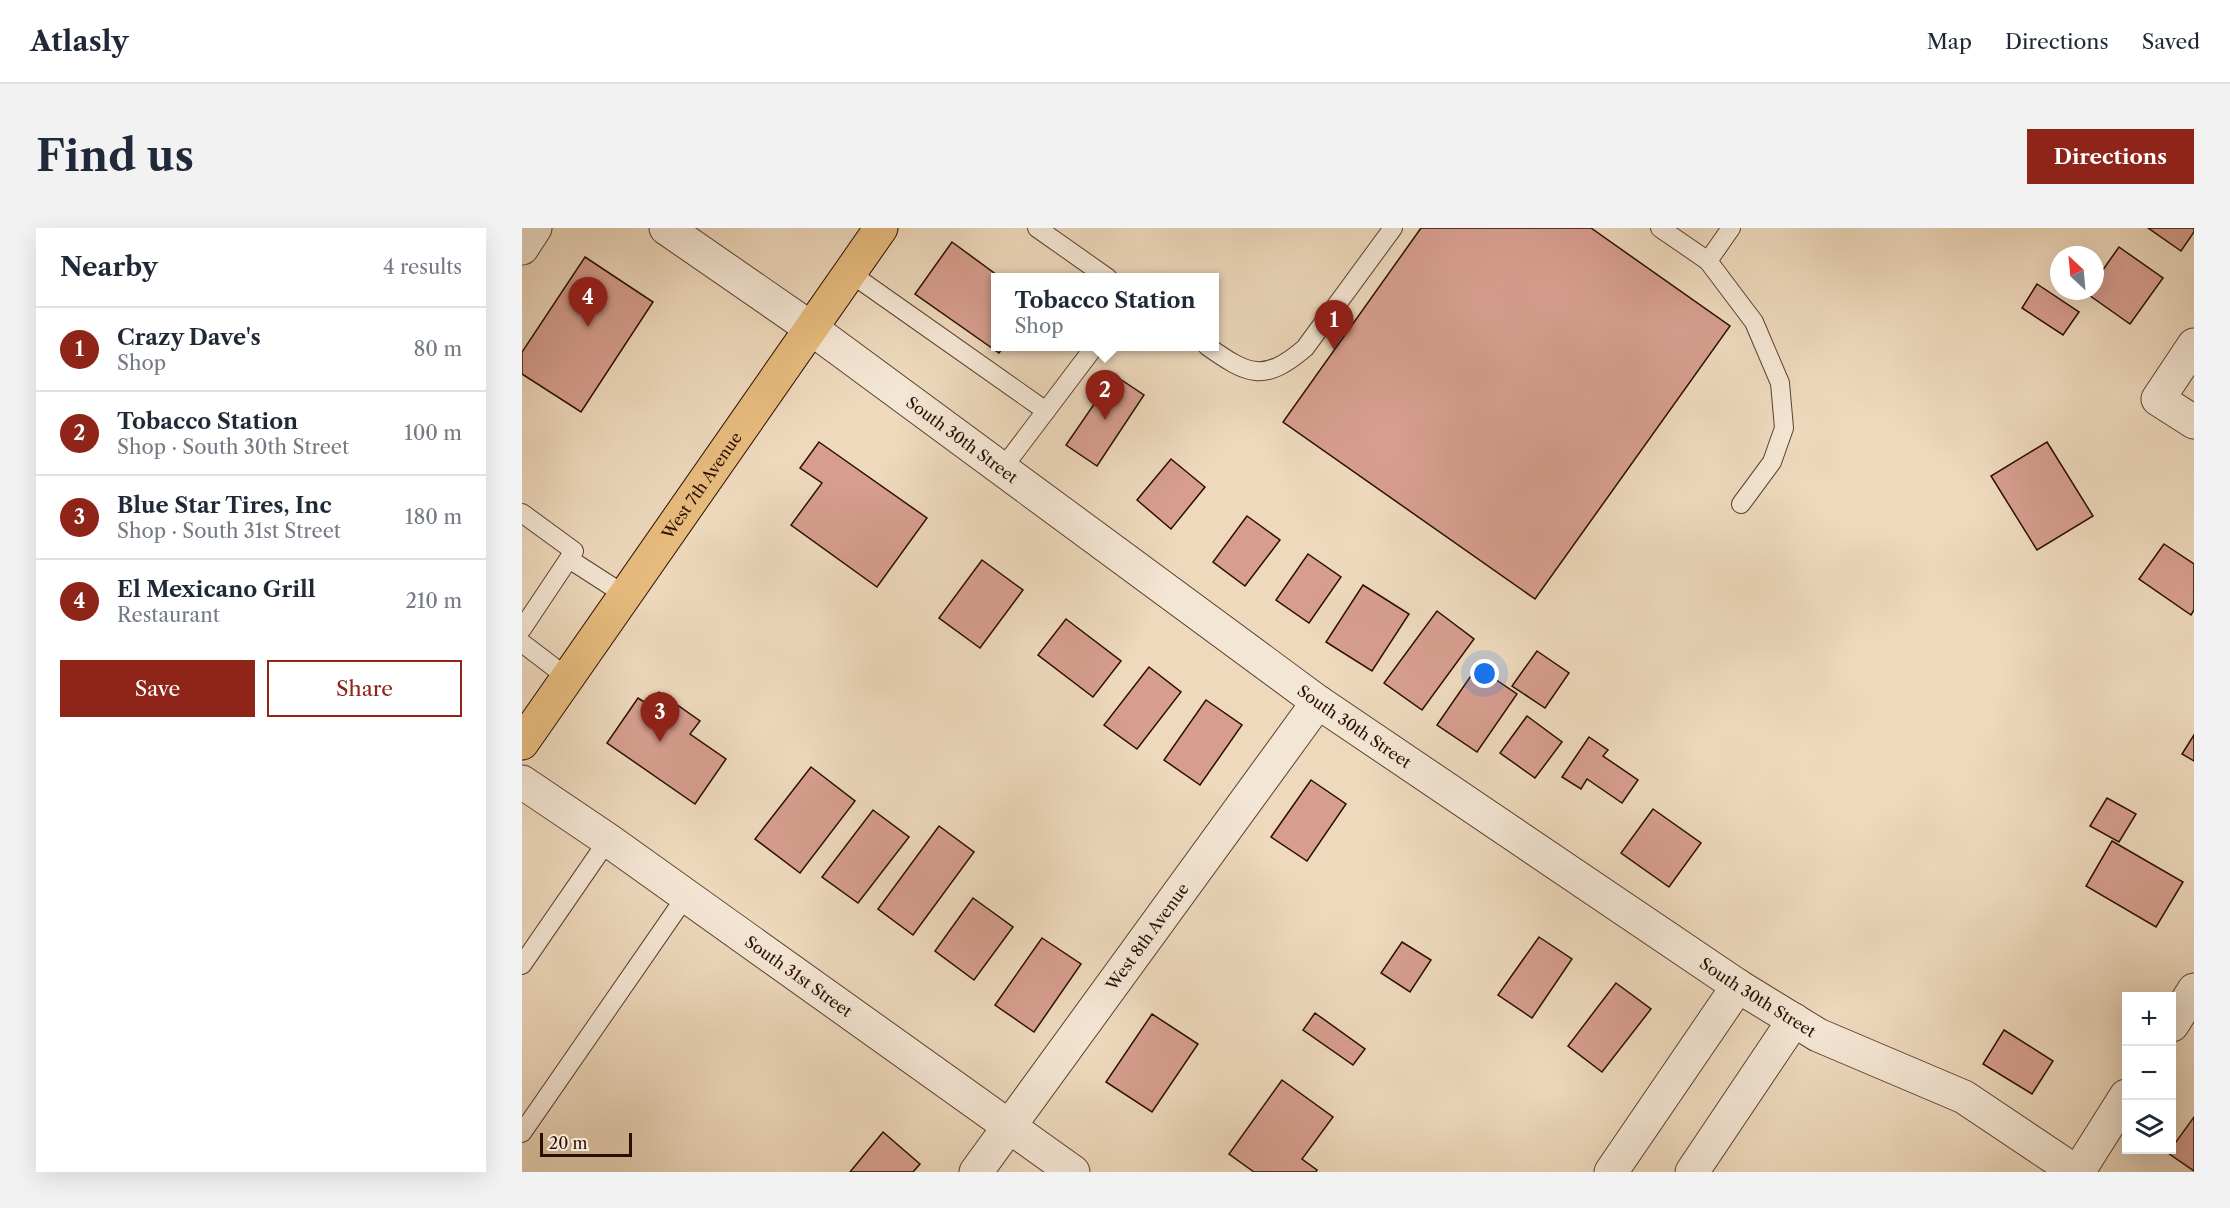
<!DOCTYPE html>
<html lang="en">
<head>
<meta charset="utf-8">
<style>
  :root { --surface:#fff; --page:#f2f2f3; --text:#1f2937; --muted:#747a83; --line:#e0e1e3; --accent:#8f2418 }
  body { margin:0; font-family:"Libre Caslon Text",serif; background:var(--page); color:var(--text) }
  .controls { position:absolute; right:18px; bottom:18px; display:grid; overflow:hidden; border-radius:0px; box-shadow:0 6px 24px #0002 }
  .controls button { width:54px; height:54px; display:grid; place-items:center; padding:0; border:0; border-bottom:2px solid var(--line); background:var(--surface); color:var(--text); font:30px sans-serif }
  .compass { position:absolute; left:1528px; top:18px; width:54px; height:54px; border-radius:50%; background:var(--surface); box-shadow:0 6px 24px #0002; rotate:334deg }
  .scale { position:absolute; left:18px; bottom:15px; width:92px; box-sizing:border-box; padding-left:6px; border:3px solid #2a0e00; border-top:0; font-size:16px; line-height:21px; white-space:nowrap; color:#2a0e00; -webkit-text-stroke:4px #f4e6d4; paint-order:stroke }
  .you { position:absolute; left:963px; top:446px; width:21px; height:21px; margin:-15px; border:4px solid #fff; border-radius:50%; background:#1a73e8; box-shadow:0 0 0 9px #1a73e833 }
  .badge { display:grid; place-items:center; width:39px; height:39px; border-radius:50%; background:var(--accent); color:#fff; font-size:20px; font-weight:700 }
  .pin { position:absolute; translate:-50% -50px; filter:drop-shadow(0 2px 3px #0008) }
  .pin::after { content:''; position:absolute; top:32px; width:21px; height:18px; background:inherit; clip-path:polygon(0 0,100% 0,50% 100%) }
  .popup { position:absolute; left:469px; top:45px; width:228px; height:78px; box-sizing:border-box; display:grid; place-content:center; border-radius:0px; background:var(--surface); filter:drop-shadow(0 2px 4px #0005); font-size:20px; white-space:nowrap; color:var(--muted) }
  .popup b { font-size:22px; color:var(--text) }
  .popup::after { content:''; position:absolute; left:50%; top:100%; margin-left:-12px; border:12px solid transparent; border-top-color:var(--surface) }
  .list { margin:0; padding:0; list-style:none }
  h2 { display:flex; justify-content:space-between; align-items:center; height:78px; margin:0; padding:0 24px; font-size:26px }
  h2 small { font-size:20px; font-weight:400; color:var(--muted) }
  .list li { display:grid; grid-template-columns:39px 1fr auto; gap:18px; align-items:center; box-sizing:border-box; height:84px; padding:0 24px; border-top:2px solid var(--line) }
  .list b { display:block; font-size:22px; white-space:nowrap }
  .list p { margin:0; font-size:20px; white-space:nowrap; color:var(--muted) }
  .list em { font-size:20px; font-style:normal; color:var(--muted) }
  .actions { display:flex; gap:12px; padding:18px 24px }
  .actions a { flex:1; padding:14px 0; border:2px solid var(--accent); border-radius:0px; text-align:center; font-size:21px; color:var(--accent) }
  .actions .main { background:var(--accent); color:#fff }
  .icon { flex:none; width:33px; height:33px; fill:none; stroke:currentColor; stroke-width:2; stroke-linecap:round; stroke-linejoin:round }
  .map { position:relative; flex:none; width:1672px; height:944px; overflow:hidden; border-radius:0px }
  header { display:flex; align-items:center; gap:36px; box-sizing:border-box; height:84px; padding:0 30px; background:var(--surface); border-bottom:2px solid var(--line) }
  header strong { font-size:28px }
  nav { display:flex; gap:33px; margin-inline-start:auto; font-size:21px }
  .intro { display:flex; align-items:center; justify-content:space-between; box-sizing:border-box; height:144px; padding:0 36px }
  h1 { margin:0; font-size:42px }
  .button { padding:15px 27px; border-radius:0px; background:var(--accent); color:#fff; font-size:21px; font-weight:700 }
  main { display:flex; gap:36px; padding:0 36px }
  aside { flex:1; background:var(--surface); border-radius:0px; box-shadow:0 6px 24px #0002 }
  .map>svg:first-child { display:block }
  .building { fill:#d79e8f; stroke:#2a0e00; stroke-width:1.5 }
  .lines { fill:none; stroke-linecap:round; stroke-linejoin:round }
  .service-casing { stroke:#5b412f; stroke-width:20 }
  .minor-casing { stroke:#5b412f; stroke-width:35 }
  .tertiary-casing { stroke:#5b412f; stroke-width:35 }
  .primary-casing { stroke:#2a0e00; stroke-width:35 }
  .service { stroke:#f4e6d4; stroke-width:18 }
  .minor { stroke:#f4e6d4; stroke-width:33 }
  .tertiary { stroke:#f4e6d4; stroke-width:33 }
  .primary { stroke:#e7bc7e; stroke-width:33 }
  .labels { text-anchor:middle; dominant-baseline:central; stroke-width:5; stroke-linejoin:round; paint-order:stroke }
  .street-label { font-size:16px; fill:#2a0e00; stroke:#f4e6d4 }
</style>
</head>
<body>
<header>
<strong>Atlasly</strong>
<nav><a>Map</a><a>Directions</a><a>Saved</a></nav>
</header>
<div class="intro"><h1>Find us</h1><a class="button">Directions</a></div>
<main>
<aside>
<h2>Nearby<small>4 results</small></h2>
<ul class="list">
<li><span class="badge">1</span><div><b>Crazy Dave's</b><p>Shop</p></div><em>80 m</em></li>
<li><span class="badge">2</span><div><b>Tobacco Station</b><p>Shop · South 30th Street</p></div><em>100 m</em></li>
<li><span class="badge">3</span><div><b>Blue Star Tires, Inc</b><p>Shop · South 31st Street</p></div><em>180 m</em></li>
<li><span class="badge">4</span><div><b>El Mexicano Grill</b><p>Restaurant</p></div><em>210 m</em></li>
</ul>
<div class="actions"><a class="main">Save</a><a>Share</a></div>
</aside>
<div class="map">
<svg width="1672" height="944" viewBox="0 0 1672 944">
  <rect width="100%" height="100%" fill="#eed9bd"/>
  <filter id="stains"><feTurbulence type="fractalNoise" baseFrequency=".00333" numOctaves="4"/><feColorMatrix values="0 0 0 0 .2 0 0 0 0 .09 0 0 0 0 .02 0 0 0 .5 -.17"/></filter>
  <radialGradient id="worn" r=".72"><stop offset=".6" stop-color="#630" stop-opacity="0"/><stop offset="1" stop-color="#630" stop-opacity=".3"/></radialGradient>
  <!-- building -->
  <g class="building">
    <path d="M899,0H1069L1208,98L1013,371L761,194Z"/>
    <path d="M1626,0H1672V4L1659,23Z"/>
    <path d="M430,14L479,50H474V118H482L477,125L393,66Z"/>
    <path d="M1597,19L1641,50L1608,96L1564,65L1566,63H1573V53Z"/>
    <path d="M63,29L131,74L59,184L0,146V124Z"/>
    <path d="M1515,56L1557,84L1541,107L1500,80Z"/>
    <path d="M592,147L622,167L575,238L544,217Z"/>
    <path d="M297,214L405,290L355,359L269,297L300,255L278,240Z"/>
    <path d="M1525,214L1571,288L1515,322L1469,248Z"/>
    <path d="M649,231L683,259L649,301L615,272Z"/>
    <path d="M725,288L758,312L723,358L691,334Z"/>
    <path d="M1642,316L1672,336V382L1669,387L1617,351Z"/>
    <path d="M786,326L819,349L787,395L754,372Z"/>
    <path d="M460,332L501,362L458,420L417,390Z"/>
    <path d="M841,357L887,386L850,443L804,414Z"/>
    <path d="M915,383L952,411L900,482L862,455Z"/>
    <path d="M544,391L599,433L571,469L516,427Z"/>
    <path d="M1015,423L1047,445L1023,480L990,458Z"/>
    <path d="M627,439L659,464L615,521L582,497Z"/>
    <path d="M955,439L995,466L955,524L915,497Z"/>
    <path d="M137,464L178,493L168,506L204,531L173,576L85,515L116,470L127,477Z"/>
    <path d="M684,472L720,497L678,557L642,532Z"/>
    <path d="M1005,488L1040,514L1013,550L978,525Z"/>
    <path d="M1672,507V533L1660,526Z"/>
    <path d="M1067,509L1086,522L1081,528L1116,552L1100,575L1065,551L1059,561L1040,549Z"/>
    <path d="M289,539L333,573L278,645L233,611Z"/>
    <path d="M789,552L824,576L785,633L749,609Z"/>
    <path d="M1585,570L1614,586L1597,614L1568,598Z"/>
    <path d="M1131,581L1179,615L1147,659L1099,625Z"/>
    <path d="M351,582L387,609L336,675L300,649Z"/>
    <path d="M417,598L452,624L391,707L356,681Z"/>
    <path d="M1590,613L1661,654L1634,699L1564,658Z"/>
    <path d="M451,670L491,699L452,752L413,723Z"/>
    <path d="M1017,709L1050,731L1010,790L976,767Z"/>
    <path d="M520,710L559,736L512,804L473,777Z"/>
    <path d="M880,714L909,732L888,764L859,745Z"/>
    <path d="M1094,755L1129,781L1080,844L1046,818Z"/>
    <path d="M793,785L843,821L831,837L781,802Z"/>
    <path d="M630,786L676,816L630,884L584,854Z"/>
    <path d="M1482,802L1531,833L1510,866L1461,836Z"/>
    <path d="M760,852L811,889L780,931L795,942L794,944H732L707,926Z"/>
    <path d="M1672,889V943L1646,925Z"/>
    <path d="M361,904L398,936L391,944H328Z"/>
  </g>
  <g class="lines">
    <!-- service casing -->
    <g class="service-casing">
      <g id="service">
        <path d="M515,0L586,50"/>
        <path d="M1138,0L1186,33"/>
        <path d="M1209,0L1186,33L1232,94L1258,155L1262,200L1250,234L1219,276"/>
        <path d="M328,45L524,183"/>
        <path d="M685,118C726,147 742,155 783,120L871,0"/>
        <path d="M480,241L573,118"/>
        <path d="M0,285L52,323L0,401"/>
        <path d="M47,331L103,367"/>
        <path d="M0,415L46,450"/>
        <path d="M0,737L86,612"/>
        <path d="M0,905L164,668"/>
      </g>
    </g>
    <!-- minor casing -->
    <g class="minor-casing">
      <g id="minor">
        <path id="s1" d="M144,0L290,101L796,474L1216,758L1296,807L1442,869L1554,944"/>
        <path d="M0,20L13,0"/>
        <path d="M1672,117L1636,171L1672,194"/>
        <path d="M1650,797L1672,762"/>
        <path id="s2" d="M454,944L796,474"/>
        <path d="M1089,944L1216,758"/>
        <path d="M1170,944L1272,792"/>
        <path d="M1556,944L1604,868"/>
      </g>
    </g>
    <!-- tertiary casing -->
    <g class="tertiary-casing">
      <g id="tertiary">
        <path id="s3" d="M0,554L86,612L551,944"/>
      </g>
    </g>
    <!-- primary casing -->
    <g class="primary-casing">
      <g id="primary">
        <path id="s4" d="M0,515L359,0"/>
      </g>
    </g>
    <!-- service -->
    <use href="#service" class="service"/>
    <!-- minor -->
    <use href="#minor" class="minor"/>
    <!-- tertiary -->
    <use href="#tertiary" class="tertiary"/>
    <!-- primary -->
    <use href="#primary" class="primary"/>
  </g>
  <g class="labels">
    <!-- street labels -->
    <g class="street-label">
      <text stroke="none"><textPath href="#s1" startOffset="364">South 30th Street</textPath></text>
      <text stroke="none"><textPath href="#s4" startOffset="314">West 7th Avenue</textPath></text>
      <text stroke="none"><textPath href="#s1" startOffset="850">South 30th Street</textPath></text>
      <text stroke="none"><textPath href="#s2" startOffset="291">West 8th Avenue</textPath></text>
      <text stroke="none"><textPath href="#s3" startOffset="338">South 31st Street</textPath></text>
      <text stroke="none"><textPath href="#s1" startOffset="1336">South 30th Street</textPath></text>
    </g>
  </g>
  <rect width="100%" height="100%" filter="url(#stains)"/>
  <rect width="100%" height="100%" fill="url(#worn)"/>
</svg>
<div class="controls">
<button>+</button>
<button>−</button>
<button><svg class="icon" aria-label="layers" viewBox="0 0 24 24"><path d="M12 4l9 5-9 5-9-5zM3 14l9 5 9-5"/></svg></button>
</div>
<svg class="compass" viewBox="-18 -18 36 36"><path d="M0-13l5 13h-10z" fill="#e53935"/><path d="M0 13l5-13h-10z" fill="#747a83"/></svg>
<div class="scale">20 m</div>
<div class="you"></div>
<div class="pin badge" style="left:812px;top:122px">1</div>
<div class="pin badge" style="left:583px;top:192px">2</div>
<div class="popup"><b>Tobacco Station</b>Shop</div>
<div class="pin badge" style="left:138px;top:514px">3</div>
<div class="pin badge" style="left:66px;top:99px">4</div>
</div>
</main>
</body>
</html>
